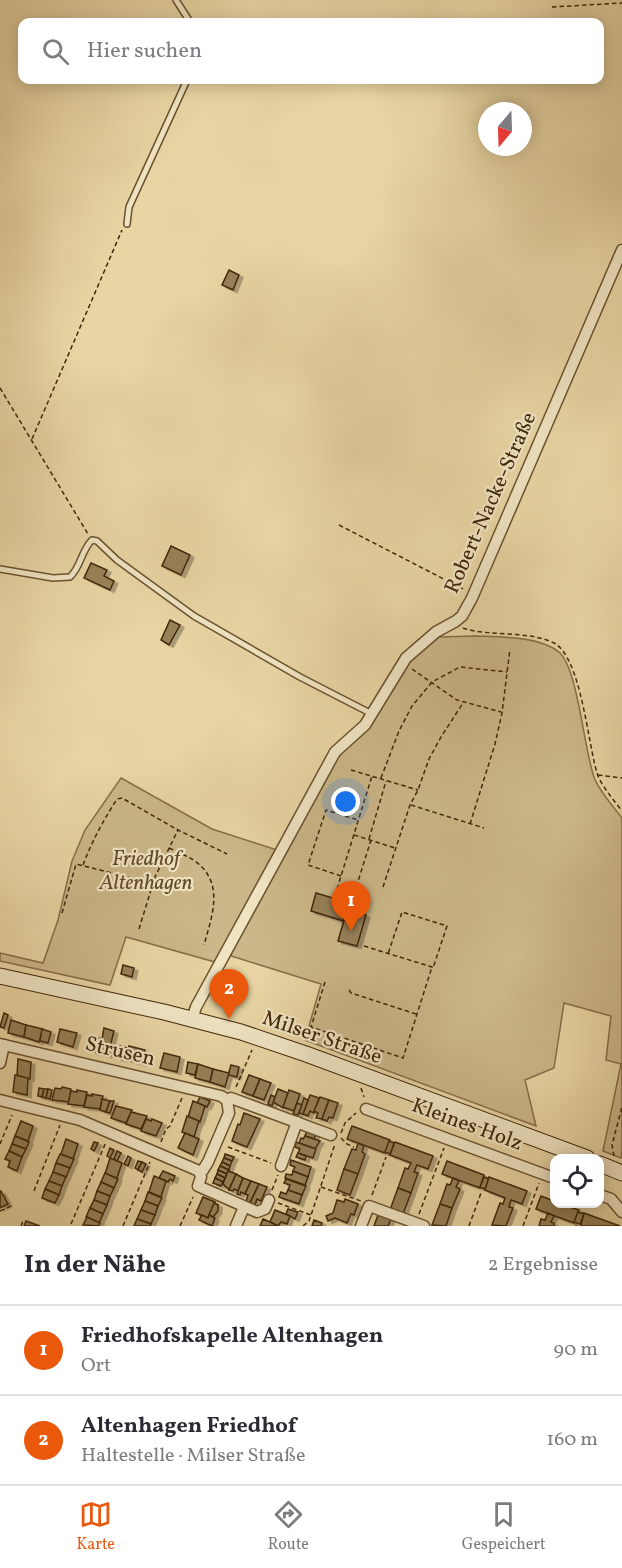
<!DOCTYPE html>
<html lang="de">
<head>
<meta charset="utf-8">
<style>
  :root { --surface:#fff; --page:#f2f2f3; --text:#2b2b33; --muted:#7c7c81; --line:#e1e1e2; --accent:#ea580c }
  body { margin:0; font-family:Vollkorn,serif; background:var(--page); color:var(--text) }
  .controls { position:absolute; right:18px; bottom:18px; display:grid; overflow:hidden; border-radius:12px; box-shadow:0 3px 15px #0003 }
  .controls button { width:54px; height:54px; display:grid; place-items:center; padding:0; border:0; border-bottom:2px solid var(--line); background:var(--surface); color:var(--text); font:30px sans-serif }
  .compass { position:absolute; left:478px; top:102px; width:54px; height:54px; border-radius:50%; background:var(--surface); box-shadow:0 3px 15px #0003; rotate:199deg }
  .you { position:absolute; left:346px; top:802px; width:21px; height:21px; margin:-15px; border:4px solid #fff; border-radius:50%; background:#1a73e8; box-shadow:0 0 0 9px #1a73e833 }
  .badge { display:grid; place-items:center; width:39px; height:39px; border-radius:50%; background:var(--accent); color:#fff; font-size:20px; font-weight:700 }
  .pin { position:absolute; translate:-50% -50px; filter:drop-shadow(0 2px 3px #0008) }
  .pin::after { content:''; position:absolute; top:32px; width:21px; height:18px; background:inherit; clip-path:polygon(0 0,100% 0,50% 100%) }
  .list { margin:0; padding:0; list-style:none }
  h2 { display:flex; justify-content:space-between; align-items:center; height:78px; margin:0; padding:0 24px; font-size:26px }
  h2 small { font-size:20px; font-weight:400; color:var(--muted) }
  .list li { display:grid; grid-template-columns:39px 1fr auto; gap:18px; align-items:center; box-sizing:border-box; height:90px; padding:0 24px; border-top:2px solid var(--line) }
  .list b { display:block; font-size:22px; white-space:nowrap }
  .list p { margin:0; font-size:20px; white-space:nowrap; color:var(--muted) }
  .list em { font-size:20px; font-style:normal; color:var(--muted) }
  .icon { flex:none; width:33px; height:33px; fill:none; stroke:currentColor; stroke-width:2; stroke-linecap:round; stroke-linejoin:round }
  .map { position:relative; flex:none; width:622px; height:1226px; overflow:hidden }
  .search { position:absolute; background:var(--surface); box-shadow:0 3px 15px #0003; left:18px; right:18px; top:18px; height:66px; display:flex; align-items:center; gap:15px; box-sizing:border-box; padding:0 21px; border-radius:12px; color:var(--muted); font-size:22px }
  .sheet { height:258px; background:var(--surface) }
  nav { display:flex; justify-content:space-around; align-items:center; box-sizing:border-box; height:84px; border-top:2px solid var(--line); background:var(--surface); font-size:16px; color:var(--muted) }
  nav a { display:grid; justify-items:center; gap:3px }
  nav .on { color:var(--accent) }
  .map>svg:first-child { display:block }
  .green { fill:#cbb789; stroke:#866e48; stroke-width:1.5 }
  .building { fill:#978159; stroke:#402608; stroke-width:1.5; filter:url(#shadow) }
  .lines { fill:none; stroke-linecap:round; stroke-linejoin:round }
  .service-casing { stroke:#6a522f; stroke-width:8 }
  .minor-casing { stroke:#6a522f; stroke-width:13 }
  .secondary-casing { stroke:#402608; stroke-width:17 }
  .path { stroke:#402608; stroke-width:1.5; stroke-dasharray:4.5 3; stroke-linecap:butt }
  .service { stroke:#f0e4c3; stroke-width:5 }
  .minor { stroke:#f0e4c3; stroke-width:10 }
  .secondary { stroke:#f0e4c3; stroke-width:15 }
  .labels { text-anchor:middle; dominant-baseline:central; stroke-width:4.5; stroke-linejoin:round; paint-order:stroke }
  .street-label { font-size:21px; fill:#402608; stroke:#f0e4c3 }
  .park-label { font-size:21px; font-style:italic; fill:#634a28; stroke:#f0e4c3 }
</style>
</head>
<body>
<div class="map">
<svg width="622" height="1226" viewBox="0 0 622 1226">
  <defs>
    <filter id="shadow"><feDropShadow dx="4" dy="2.5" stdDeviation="0" flood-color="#0004"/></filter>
  </defs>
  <rect width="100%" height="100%" fill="#e8d5a3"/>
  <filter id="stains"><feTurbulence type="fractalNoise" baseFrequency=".00333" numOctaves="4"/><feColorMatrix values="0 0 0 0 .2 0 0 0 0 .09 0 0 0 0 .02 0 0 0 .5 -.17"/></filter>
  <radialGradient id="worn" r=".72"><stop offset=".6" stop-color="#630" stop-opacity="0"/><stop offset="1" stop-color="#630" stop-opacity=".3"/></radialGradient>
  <!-- green -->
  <g class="green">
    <path d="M476,636C499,637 541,636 560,653C578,671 584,749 594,777C599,791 613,806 622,818V1151L621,1158L603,1151L621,1064L606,1060L611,1016L564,1003L554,1068L525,1080L536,1126L305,1040L321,984L228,955L322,788L340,752L410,659L439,637Z"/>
    <path d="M121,778L212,829L277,850L215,962L126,937L110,985L0,961V953L43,963L58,920L72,861L85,830Z"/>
  </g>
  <!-- building -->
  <g class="building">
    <path d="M229,270L239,275L233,290L222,285Z"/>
    <path d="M171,546L190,555L181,575L162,566Z"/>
    <path d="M91,563L107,570L104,576L114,581L110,590L84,578Z"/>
    <path d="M170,620L180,625L169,645L161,640Z"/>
    <path d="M316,893L356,905L354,912L347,910L344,921L311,911Z"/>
    <path d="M347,910L366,915L357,946L338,941Z"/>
    <path d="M123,965L134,968L132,977L121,974Z"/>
    <path d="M4,1013L8,1015L4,1028L0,1027Z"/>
    <path d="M11,1020L26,1025L24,1037L8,1033Z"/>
    <path d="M26,1025L43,1029L39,1042L24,1037Z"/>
    <path d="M104,1028L114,1031L108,1055L92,1051L95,1037L102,1039Z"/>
    <path d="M42,1029L51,1032L48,1043L40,1041Z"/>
    <path d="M60,1029L77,1033L73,1047L57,1042Z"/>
    <path d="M120,1046L127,1048L124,1059L117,1058Z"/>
    <path d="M129,1046L145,1050L142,1063L126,1059Z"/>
    <path d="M164,1053L180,1057L177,1072L160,1068Z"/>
    <path d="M18,1059L31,1062L30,1079L17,1076Z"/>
    <path d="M188,1062L198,1064L195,1075L186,1073Z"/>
    <path d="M198,1064L213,1069L210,1082L195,1078Z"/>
    <path d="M231,1065L239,1067L237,1077L228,1075Z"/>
    <path d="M213,1069L229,1073L225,1087L210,1082Z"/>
    <path d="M15,1075L28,1078L27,1095L13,1092Z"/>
    <path d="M249,1075L260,1079L253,1096L242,1092Z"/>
    <path d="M260,1079L271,1083L264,1100L253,1096Z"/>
    <path d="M62,1087L71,1089L69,1102L52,1100L55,1088L61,1089Z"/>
    <path d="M39,1088L44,1089L42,1097L38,1096Z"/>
    <path d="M44,1089H48L46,1098L42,1097Z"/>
    <path d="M48,1089L52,1090L50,1099L46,1098Z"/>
    <path d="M278,1089L288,1093L283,1108L273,1102Z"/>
    <path d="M77,1090L87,1092L84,1106L68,1104L71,1091L77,1092Z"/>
    <path d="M289,1090L300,1094L294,1111L283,1107Z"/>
    <path d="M92,1094L103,1096L100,1109L84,1107L87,1095L92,1096Z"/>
    <path d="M271,1095L275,1097L272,1106L268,1104Z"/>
    <path d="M310,1095L319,1098L314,1113L310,1111L308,1116L303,1114Z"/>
    <path d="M200,1097L210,1101L207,1107L197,1103Z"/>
    <path d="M320,1097L329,1100L322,1119L316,1118L318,1113L314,1111Z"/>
    <path d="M304,1098L308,1100L303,1114L299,1113Z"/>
    <path d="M102,1099L110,1101L106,1112L100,1110Z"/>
    <path d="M329,1100L338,1103L333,1118L329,1117L327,1121L322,1119Z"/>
    <path d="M110,1101H114L110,1113L106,1112Z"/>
    <path d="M193,1101L205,1106L200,1122L188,1117Z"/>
    <path d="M297,1103L302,1105L298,1115L293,1114Z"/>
    <path d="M116,1106L132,1110L126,1123L111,1118Z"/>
    <path d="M131,1112L147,1116L141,1129L126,1124Z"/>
    <path d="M244,1113L260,1119L247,1147L232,1141L238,1124L240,1125Z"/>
    <path d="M187,1116L199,1121L194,1137L182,1132Z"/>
    <path d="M146,1119L151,1121L152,1119L162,1123L156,1136L141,1131Z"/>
    <path d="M21,1121L33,1126L28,1141L15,1136Z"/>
    <path d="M352,1126L390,1140L385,1153L347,1139Z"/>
    <path d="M307,1130L316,1133L314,1139L305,1136Z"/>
    <path d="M185,1133L199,1139L193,1155L178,1148Z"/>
    <path d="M15,1136L29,1142L26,1149L12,1144Z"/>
    <path d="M305,1136L320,1141L315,1149L299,1143L301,1138L303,1139Z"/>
    <path d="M66,1139L78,1144L73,1159L61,1154Z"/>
    <path d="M389,1141L394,1143L390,1154L385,1152Z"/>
    <path d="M94,1142L98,1143L94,1151L91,1149Z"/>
    <path d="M296,1142L316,1149L313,1158L298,1153L300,1149L295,1147Z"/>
    <path d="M395,1142L433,1156L428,1169L417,1165L414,1172L418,1173L411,1193L398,1188L405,1168L408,1169L411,1163L390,1155Z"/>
    <path d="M358,1143L364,1146L362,1152L365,1154L358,1174L344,1169L352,1149L356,1150Z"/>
    <path d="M12,1144L26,1149L22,1157L9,1151Z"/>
    <path d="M110,1148L114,1150L110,1158L107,1156Z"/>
    <path d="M9,1151L22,1157L17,1171L8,1167L10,1161L5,1159Z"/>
    <path d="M117,1151L121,1153L117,1161L114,1159Z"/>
    <path d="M298,1153L306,1156L305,1160L296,1157Z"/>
    <path d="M60,1154L74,1159L70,1168L56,1163Z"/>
    <path d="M225,1154L234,1157L232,1161L224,1158Z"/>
    <path d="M128,1156L131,1158L128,1166L124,1164Z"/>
    <path d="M110,1158L122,1163L117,1178L105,1174Z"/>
    <path d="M224,1158L232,1161L230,1166L222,1162Z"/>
    <path d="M291,1160L311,1167L308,1177L293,1171L295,1167L290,1165Z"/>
    <path d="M138,1161L142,1162L138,1170L135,1168Z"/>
    <path d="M447,1161L484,1175L480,1188L442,1174Z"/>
    <path d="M142,1162L146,1164L142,1172L138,1170Z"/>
    <path d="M222,1162L230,1166L229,1170L220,1166Z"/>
    <path d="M56,1163L70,1168L66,1177L53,1172Z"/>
    <path d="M220,1166L229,1170L227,1174L218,1170Z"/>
    <path d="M344,1169L358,1174L350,1195L337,1190Z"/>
    <path d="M218,1170L227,1174L225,1178L217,1174Z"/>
    <path d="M163,1171L175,1176L173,1181L170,1179L168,1182L159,1178Z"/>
    <path d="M228,1171L236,1174L229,1190L223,1184Z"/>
    <path d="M293,1171L308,1177L305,1185L285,1178L286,1174L292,1175Z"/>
    <path d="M53,1172L66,1177L62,1186L49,1181Z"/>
    <path d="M105,1173L118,1179L114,1188L101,1182Z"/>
    <path d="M217,1174L225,1178L223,1182L215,1178Z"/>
    <path d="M236,1174L243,1178L238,1191L234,1189L233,1191L229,1190Z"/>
    <path d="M154,1176L166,1181L161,1197L149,1192Z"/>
    <path d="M484,1177L489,1179L485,1189L480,1187Z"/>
    <path d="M489,1177L527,1191L522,1204L511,1200L509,1207L513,1208L506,1226L492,1225L500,1203L503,1204L505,1198L485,1190Z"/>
    <path d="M215,1178L223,1182L221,1186L213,1183Z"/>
    <path d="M243,1178L251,1181L245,1194L241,1192L240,1195L237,1194Z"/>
    <path d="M453,1178L459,1181L456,1187L460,1189L452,1208L440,1204L447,1184L450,1185Z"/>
    <path d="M286,1179L306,1186L302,1195L288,1190L290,1185L284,1183Z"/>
    <path d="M49,1181L62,1186L59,1195L45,1189Z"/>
    <path d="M251,1181L259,1184L250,1203L246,1201L248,1195L245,1194Z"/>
    <path d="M101,1182L114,1188L110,1196L97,1191Z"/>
    <path d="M259,1184L267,1187L261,1201L257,1199L255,1205L250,1203Z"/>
    <path d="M398,1188L411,1193L403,1214L390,1210Z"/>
    <path d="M45,1189L59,1195L55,1203L42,1198Z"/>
    <path d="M288,1190L302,1195L299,1204L279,1197L281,1192L286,1194Z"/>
    <path d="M1,1191L8,1204L0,1208V1192Z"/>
    <path d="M97,1191L110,1196L107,1205L94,1200Z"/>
    <path d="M148,1192L162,1198L158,1206L145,1201Z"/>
    <path d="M541,1196L554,1201V1204H560L579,1210L574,1223L536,1209Z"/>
    <path d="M203,1197L215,1202L208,1218L196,1213Z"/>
    <path d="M345,1199L358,1204L354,1215L351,1214L347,1223L335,1218L328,1221L326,1216L333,1213L337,1200L344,1202Z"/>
    <path d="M94,1200L107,1205L103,1214L90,1208Z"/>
    <path d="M145,1201L158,1206L155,1215L141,1210Z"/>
    <path d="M214,1203L218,1205V1211L213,1217L209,1215Z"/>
    <path d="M440,1204L452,1208L446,1226L432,1225Z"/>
    <path d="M90,1208L103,1214L99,1223L86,1217Z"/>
    <path d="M288,1209L298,1212L295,1219L286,1214Z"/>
    <path d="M141,1210L155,1215L151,1224L137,1219Z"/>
    <path d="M275,1210L290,1216L287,1224L281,1222L278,1226L270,1222Z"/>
    <path d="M578,1212L584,1214L580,1224L574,1222Z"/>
    <path d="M548,1213L554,1216L551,1222L554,1223V1226H539L541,1219L545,1220Z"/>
    <path d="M584,1213L620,1226H581Z"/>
    <path d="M202,1215L208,1218L209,1215L215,1218L212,1226L199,1220Z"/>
    <path d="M378,1215L391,1219L388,1226H374Z"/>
    <path d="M87,1217L100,1223L99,1226L83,1225Z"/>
    <path d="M137,1219L151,1224L150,1226H134Z"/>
    <path d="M263,1219L270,1222L278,1226H260Z"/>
    <path d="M314,1220L322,1223L321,1226H312Z"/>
    <path d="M26,1221L40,1226H24Z"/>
  </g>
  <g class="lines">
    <!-- service casing -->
    <g class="service-casing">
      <g id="service">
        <path d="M176,0L190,22"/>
        <path d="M127,224L129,207L187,80"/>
        <path d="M0,569L53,578L70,577C81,567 81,551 92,540L97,541L117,560L194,616L300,677L372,714"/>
      </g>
    </g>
    <!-- minor casing -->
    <g class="minor-casing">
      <g id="minor">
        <path d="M192,1019L196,1007L335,752L365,725L406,658L436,632L456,621L462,616L472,598L622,250"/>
        <path d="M0,1044L221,1096L227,1100L229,1113L208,1162L203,1170L199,1171"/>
        <path d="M0,1063L4,1045"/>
        <path d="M0,1100L80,1120L199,1171"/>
        <path d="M227,1100L231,1098L331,1135"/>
        <path d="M366,1109L554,1178"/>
        <path d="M281,1166L297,1122"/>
        <path d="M199,1171L201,1177L198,1186L257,1212L265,1209L269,1200"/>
        <path d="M600,1195L611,1199L622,1212"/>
        <path d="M236,1226L244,1207"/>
        <path d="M361,1226L369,1206L424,1226"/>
      </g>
    </g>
    <!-- secondary casing -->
    <g class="secondary-casing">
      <g id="secondary">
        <path d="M0,976L164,1012L241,1032L306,1054L587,1158"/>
        <path d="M600,1164L622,1173"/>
      </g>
    </g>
    <!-- path -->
    <g class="path">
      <path d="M552,7L622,3"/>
      <path d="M0,388L88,534"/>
      <path d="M32,439L122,230"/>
      <path d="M339,525L465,590"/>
      <path d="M463,628C489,637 527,630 554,643C581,657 588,744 597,773C601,786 614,800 622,811"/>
      <path d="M412,669L457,700L501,712"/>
      <path d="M351,770L418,790"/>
      <path d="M598,775L622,778"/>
      <path d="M381,778L399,731L412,706L432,682L460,667L507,672"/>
      <path d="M411,805L484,828"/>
      <path d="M470,824L495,744L502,713L510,649"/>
      <path d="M354,835L395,848"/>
      <path d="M369,839L386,781"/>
      <path d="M169,848C178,852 187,856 195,861C225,883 212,916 204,945"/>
      <path d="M83,865C92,841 103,821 117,799L122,798L178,830L227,854"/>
      <path d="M341,876L308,865L326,810L358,820"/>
      <path d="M383,887L410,805L418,790L429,759L441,737L463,703"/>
      <path d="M337,889L372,776"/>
      <path d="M354,894L371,840"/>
      <path d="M62,913L76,864L152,883"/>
      <path d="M139,929L155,877L178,830"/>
      <path d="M364,946L432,967L433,968L447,926L402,912L388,954"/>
      <path d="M325,982L311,1027L403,1058L432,967"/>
      <path d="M349,990L351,993L416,1014"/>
      <path d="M266,1026L270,1013"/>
      <path d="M236,1087L252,1050"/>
      <path d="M361,1088L364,1097"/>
      <path d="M341,1133L345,1123L356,1113"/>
      <path d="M341,1138L347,1144L354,1147"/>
      <path d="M161,1142L166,1129L170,1126L182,1098"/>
      <path d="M0,1144L12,1115"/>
      <path d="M228,1147L271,1163"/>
      <path d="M614,1156L612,1145L622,1107"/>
      <path d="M321,1187L361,1201"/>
      <path d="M272,1190L278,1175"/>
      <path d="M34,1191L60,1125"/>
      <path d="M372,1195L386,1157"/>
      <path d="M278,1203L311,1215"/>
      <path d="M0,1211L11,1206"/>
      <path d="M419,1214L444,1148"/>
      <path d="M71,1224L106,1142"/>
      <path d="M21,1226L23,1221"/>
      <path d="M123,1226L150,1162"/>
      <path d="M180,1226L193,1197"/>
      <path d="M303,1226L309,1221L335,1144"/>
      <path d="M469,1226L481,1193"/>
      <path d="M523,1226L539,1183"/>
      <path d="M576,1226V1225"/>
    </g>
    <!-- service -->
    <use href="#service" class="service"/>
    <!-- minor -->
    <use href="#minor" class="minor"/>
    <!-- secondary -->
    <use href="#secondary" class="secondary"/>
  </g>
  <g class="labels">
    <!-- street labels -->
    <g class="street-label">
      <text transform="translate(491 503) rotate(-66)">Robert-Nacke-Straße</text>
      <text transform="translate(322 1038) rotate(19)">Milser Straße</text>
      <text transform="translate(120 1052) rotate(13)">Strusen</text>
      <text transform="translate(467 1125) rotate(20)">Kleines Holz</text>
    </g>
    <!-- park labels -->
    <g class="park-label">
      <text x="146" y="859">Friedhof<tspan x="146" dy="24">Altenhagen</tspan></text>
    </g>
  </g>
  <rect width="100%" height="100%" filter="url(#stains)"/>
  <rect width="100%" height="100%" fill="url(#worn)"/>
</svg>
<div class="controls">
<button><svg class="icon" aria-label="locate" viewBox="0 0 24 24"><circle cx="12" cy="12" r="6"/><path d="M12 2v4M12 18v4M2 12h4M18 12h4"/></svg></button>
</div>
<svg class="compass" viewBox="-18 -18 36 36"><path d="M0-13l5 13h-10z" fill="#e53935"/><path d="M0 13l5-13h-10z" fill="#7c7c81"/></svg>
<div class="you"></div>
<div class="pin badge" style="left:351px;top:931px">1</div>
<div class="pin badge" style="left:229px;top:1019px">2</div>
<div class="search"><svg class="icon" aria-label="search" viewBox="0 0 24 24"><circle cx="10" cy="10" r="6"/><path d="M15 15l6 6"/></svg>Hier suchen</div>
</div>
<section class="sheet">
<h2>In der Nähe<small>2 Ergebnisse</small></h2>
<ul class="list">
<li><span class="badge">1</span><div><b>Friedhofskapelle Altenhagen</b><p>Ort</p></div><em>90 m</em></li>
<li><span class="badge">2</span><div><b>Altenhagen Friedhof</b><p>Haltestelle · Milser Straße</p></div><em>160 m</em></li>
</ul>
</section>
<nav>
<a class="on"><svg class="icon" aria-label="map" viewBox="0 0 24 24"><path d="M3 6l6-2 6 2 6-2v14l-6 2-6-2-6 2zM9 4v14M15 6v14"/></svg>Karte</a>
<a><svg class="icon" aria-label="directions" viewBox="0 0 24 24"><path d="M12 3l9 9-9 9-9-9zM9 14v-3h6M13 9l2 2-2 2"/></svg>Route</a>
<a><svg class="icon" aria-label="saved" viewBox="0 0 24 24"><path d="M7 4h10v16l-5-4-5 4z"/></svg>Gespeichert</a>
</nav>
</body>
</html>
